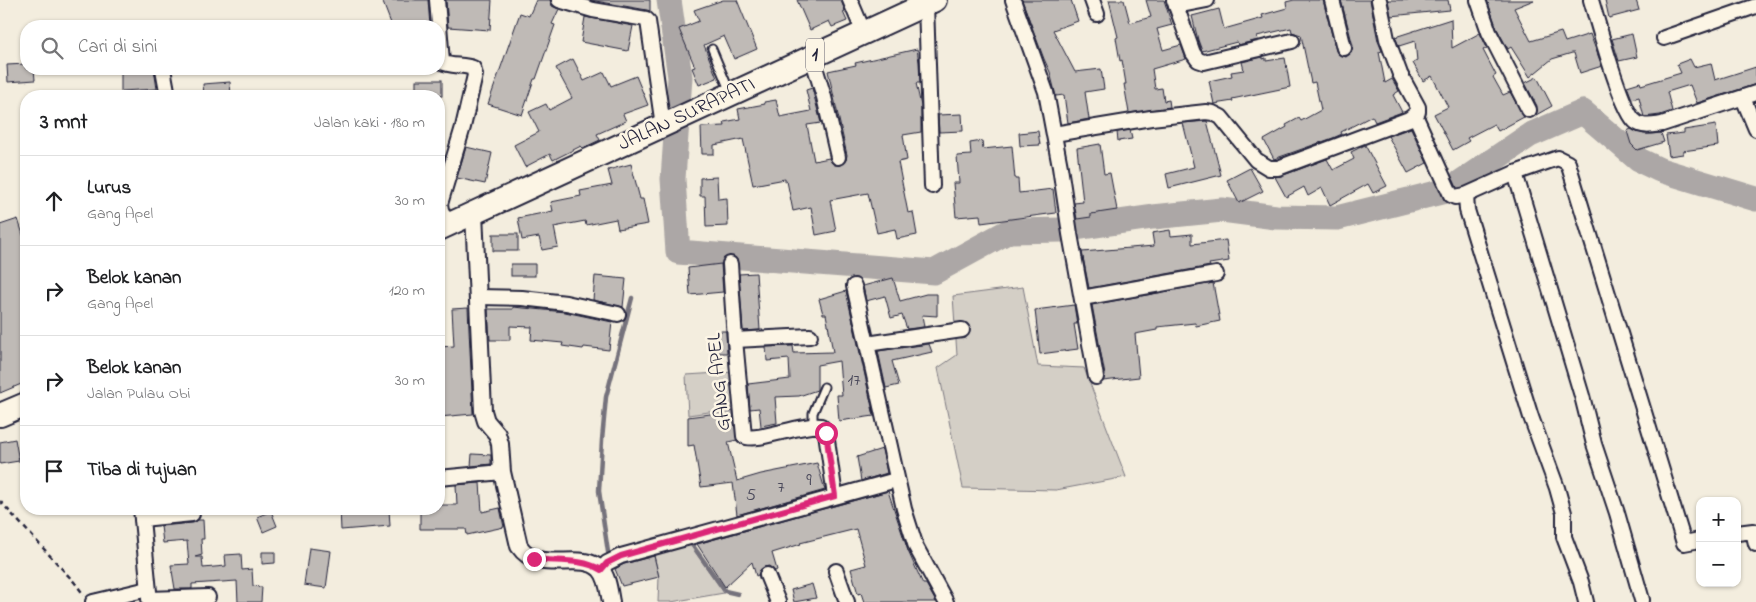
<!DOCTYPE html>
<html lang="id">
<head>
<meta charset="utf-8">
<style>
  :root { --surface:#fff; --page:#f6f6f6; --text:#202124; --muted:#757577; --line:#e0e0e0 }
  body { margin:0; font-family:"Indie Flower",sans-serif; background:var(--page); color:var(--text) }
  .controls { position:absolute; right:15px; bottom:15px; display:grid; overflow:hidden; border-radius:10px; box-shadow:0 1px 4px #0004 }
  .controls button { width:45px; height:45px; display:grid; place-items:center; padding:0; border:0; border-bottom:1px solid var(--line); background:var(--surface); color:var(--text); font:25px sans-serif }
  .stop { position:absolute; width:15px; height:15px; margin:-11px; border:4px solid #db2777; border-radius:50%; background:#fff }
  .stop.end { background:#db2777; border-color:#fff; box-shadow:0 1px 5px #0008 }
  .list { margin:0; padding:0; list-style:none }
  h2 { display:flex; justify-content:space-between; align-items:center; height:65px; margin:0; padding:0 20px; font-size:21px }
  h2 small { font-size:16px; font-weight:400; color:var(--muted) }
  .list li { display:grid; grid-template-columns:32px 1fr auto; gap:15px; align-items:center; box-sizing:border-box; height:90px; padding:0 20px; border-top:1px solid var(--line) }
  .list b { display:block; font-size:19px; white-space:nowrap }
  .list p { margin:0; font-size:16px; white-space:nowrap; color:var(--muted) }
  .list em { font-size:16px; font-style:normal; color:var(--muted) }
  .icon { flex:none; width:28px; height:28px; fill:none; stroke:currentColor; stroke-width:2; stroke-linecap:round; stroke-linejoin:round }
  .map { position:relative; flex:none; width:1756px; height:602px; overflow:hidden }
  .search { position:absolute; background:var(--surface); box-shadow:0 1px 4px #0004; left:20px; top:20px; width:425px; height:55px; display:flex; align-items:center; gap:12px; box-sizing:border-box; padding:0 18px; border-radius:20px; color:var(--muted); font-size:19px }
  .panel { position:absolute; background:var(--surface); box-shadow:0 1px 4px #0004; left:20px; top:90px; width:425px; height:425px; border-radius:20px }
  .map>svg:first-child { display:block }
  .green { fill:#d4cfc6; stroke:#7b7880 }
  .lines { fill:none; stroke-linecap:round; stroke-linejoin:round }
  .stream { stroke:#75727b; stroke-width:4.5 }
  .river { stroke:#aca7a6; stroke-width:25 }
  .building { fill:#bfbab6; stroke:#22223b }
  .service-casing { stroke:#22223b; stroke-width:11 }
  .minor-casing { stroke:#22223b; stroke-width:18 }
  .tertiary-casing { stroke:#22223b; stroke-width:20 }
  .trunk-casing { stroke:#22223b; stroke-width:26 }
  .path { stroke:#22223b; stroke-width:2.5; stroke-dasharray:5 4; stroke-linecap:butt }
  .service { stroke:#fcf5e5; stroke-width:7 }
  .minor { stroke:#fcf5e5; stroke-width:14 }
  .tertiary { stroke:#fcf5e5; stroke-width:16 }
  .trunk { stroke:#fcf5e5; stroke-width:22 }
  .route { stroke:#db2777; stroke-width:6 }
  .labels { text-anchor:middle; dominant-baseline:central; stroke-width:5; stroke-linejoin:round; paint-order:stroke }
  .number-label { font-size:18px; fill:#49485a }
  .shield { fill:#fcf5e5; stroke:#63616e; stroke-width:1 }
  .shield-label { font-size:19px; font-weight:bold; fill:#22223b }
  .street-label { font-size:20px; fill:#22223b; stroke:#fcf5e5 }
</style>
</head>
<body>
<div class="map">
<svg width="1756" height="602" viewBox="0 0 1756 602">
  <rect width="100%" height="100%" fill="#f3edde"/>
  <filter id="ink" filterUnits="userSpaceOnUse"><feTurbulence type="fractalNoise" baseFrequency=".02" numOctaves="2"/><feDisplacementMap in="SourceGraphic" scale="10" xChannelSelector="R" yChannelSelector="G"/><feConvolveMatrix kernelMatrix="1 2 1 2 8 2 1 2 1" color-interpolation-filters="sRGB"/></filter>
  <g filter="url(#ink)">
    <!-- green -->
    <g class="green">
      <path d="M1023,287L1038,366L1084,368L1126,477L1056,490L963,488L938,368L957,355L953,296Z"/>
      <path d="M735,372L737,408L688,415L686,375Z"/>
      <path d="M688,542L724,593L671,602H658L659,577L653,551Z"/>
    </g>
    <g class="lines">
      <!-- stream -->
      <g class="stream">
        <path d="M688,541L691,543L725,591L738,594"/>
        <path d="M611,558L608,552L599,491L602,440L606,397L632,298"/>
      </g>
      <!-- river -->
      <path class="river" d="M669,0L680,77L673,179L678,252L934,272L1009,231L1062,230L1153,217L1222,210L1276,217L1337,218L1449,190L1530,135L1583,112L1639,160L1660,170L1756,199"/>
    </g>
    <!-- building -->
    <g class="building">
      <path d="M382,0H428L430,26H392Z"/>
      <path d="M446,0H492L490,30L448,27Z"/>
      <path d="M536,0H550L552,6L559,9L552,24L555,25L536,79H534L522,115L488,104L520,13L529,16Z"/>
      <path d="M590,0H650V11L647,10Z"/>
      <path d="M723,0H737L757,49L734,59L724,36L704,45L717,78L699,85L692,68L695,67L679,29L699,21L694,10Z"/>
      <path d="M797,0H841L845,11L843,12L847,21L832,27L829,21L810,30Z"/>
      <path d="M1022,0H1071L1078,21L1053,30L1075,72L1101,69L1104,89L1085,92L1089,119L1068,123L1064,95L1056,96L1050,72L1044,59Z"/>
      <path d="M1109,0H1124L1130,23L1151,17L1146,0H1164L1172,25L1157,29L1163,50L1181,45L1186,59L1152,69L1155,89L1162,88L1164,101L1169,100L1170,107L1129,113L1124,84H1126L1122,60L1120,61L1116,38L1118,37Z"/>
      <path d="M1294,0H1323L1336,51L1338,54L1346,57L1350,54L1353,46L1341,0H1370L1378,41L1382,51L1379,52L1385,83L1392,79L1399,91L1393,95L1402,112L1375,122L1372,116L1341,132L1342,134L1333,138L1274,159L1264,140L1287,127L1286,125L1299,118L1301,121L1321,110L1315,82L1311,83L1301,35L1292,32L1291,28L1257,36L1258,40L1238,45L1237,42L1202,51L1198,40L1192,16L1219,9L1224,29L1263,18L1262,15L1287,8L1286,2Z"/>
      <path d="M1388,0H1448L1450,10L1391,16Z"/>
      <path d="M1487,0H1534L1514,8L1531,41L1561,32L1565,42L1590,34L1602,66L1580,73L1574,53H1572L1552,59L1530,77L1511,47L1508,49L1497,29Z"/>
      <path d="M1605,0H1636L1639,10L1609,18Z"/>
      <path d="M585,17L633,26L628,51L581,42Z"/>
      <path d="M1451,19L1452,48L1480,33L1487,48L1483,50L1496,75L1493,77L1503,95L1510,92L1524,117L1498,131L1494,124L1467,138L1469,141L1453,150L1434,114L1448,107L1432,76L1423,81L1413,63L1417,61L1415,41L1399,46L1395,37Z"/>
      <path d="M1632,34L1637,57L1619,61L1612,39Z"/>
      <path d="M917,49L919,62L920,83H916L921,106V132L903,135L907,160L898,162L908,213L913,212L917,235L897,239L895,229L877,233L868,193L830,200L836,231L816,235L811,207L793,211L787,181L785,182V179L753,185L743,139L714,145V154H702L701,127L725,126L724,122L740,119L738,109L765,104L764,102L776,100L780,117L811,111L806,90L812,88L821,123L807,125L814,161L829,158L832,163L840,165L846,160L847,155L828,71L856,65L855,63Z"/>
      <path d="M1263,57V59L1266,58V61L1285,58L1290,87L1232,99L1233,101L1214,104L1209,81L1232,76L1231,72L1244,70L1242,62Z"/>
      <path d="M573,59L584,81L604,72L611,86L636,76L648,105L623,114L626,121L597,134L600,140L583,148L581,146L553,160L550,154L525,167L514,145L539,132L529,112L546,104L549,110L572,98L556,68Z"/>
      <path d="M1690,59L1694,67L1711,63L1715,80L1756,67V84L1697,103L1690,85L1667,92L1672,111L1660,115L1644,117L1639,97L1632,99L1627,86L1640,82L1641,85L1681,73L1677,64Z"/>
      <path d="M26,64V69H34L35,80L8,82L7,65Z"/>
      <path d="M154,69L157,89L121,91V70Z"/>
      <path d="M1537,77L1552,106L1536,115L1537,106L1525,83Z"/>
      <rect x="416" y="80" width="26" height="16"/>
      <path d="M230,82L231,96H204L203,84Z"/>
      <path d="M962,114L963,131L939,132L938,115Z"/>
      <path d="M1207,121L1221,175L1169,188L1166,174L1194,167L1183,123Z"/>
      <path d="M1716,125L1718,146L1683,151V154L1669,156L1666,135L1684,133V130Z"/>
      <path d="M1411,128L1427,163L1408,173L1388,136Z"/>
      <path d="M1631,129L1644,134L1661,133L1664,142L1637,150L1631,144L1627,131Z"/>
      <path d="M1130,130L1132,139L1118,141L1117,132Z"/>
      <path d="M1038,131L1040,145L1020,146L1019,133Z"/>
      <path d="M982,141L983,149L1012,146L1015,179H1018L1019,193L1053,189L1056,213L981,223L980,215L956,217L953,183H959L957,156L971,155L970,143Z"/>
      <path d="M1100,144L1104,174L1110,173L1117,210L1091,214V217L1077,219L1074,203L1083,202L1077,148Z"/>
      <path d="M1365,145L1387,186L1373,193L1368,184L1330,205L1322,188L1308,196L1304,187L1286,197L1275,177L1281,176L1327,159L1333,170L1354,159L1351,152Z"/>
      <path d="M466,147L492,153L485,184L457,178Z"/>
      <path d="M439,155L445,156L440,174H439Z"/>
      <path d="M631,164L640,199H643L648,224L618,229L616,219L586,225L585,221L554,227L558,247L542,250L539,237L522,240L518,218L553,211L551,202L581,196L580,191L612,185L608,170Z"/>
      <path d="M1250,168L1263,191L1239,203L1227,180Z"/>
      <path d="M717,177L718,199L727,198L728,226L706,227L705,196H700V178Z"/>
      <path d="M18,219L26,244V330L21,331L26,344V382L0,393V225Z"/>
      <path d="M1170,230L1171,236L1192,234V244L1226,240L1229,261L1209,264L1210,266L1089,288L1082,252L1154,246L1152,233Z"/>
      <rect x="493" y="234" width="25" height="17"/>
      <rect x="511" y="264" width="24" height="12"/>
      <path d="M721,264L723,292L690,295L688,268Z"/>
      <path d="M756,273L760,330L743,331L739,274Z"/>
      <path d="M595,276L626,279L623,307L593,300Z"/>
      <path d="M893,278L900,301L926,294H937V316L922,315L924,327L907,329L902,315L891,318L885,296L866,301L863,286Z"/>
      <path d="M1213,283L1220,321L1196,326L1195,323L1157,327V330L1135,334L1139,377L1103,381L1105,375L1092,305Z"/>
      <path d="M846,291L874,416L839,421L837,395H842L839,361L817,365V390L799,396L775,397L777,423L761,426L759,408L750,409L748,384L790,379L789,359L767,361L766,347L793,346L794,353L833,352L826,314H823L819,299Z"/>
      <path d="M1074,305L1077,324H1074L1078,349L1040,354L1035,310Z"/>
      <path d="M513,307L565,312L612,322L609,350L584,347L583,349L562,346L563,343L531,340L532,327L510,326V340H490L488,309H513Z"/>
      <path d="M468,308L473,414L439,417V347L454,346L452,309Z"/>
      <path d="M716,331H726L727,353H716Z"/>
      <path d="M929,344L932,352L892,361L899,385L886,388L878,351Z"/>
      <path d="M733,411L737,440L728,442L737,481L761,474L817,463L825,490L737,515L733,483L701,487L694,445L688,446V417Z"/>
      <path d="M15,439L19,461L0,464V442Z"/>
      <path d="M882,449L887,473L861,481L857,457Z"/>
      <path d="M472,454L491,455V464L471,466Z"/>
      <path d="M480,483L482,512L500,508L504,527L467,535L466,529H420V509H439V505H457L456,485Z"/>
      <path d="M888,491L908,551L923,584H926L936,602H864L861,593L858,594L851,569L866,565L856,529L800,543L801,544L772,553L777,570L775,571L769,566L764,567L760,570L758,575L756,576L752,562L725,587L697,544Z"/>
      <path d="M340,509H389L390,526L341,530Z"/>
      <path d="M271,511L277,526L263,532L257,517Z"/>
      <path d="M198,520H203L204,539H201L202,555L195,557H202L203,568L226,566L225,555L241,554L242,570L252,569L253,586L262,587L261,602H238L237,581L192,584V589H175L171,565L189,564L187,541L163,543L161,526L193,523Z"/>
      <path d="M309,548L331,551L326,588L304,585Z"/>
      <path d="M262,552H275V563L262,564Z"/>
      <path d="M654,556L659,577L622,586L615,569L624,564Z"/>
      <path d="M812,584L816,598L794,602L791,590Z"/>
    </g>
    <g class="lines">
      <!-- service casing -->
      <g class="service-casing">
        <g id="service">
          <path d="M712,49L730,92"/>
          <path d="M813,425V413L824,387"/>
        </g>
      </g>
      <!-- minor casing -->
      <g class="minor-casing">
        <g id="minor">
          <path d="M437,0L442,62C451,67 463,64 473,68L475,75L463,127L440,204L441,210L448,225"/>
          <path d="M559,0L593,10L646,19L648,21L663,126"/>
          <path d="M850,0L864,33"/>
          <path d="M1013,0L1046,92L1060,167L1070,234L1096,377"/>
          <path d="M1092,0L1097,14"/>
          <path d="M1174,0L1193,53L1198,60L1204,62L1292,41"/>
          <path d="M1332,0L1344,48"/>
          <path d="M1478,0L1489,32L1529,110"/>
          <path d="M1591,0C1597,20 1622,113 1636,122C1643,128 1654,125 1662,124L1756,93"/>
          <path d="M926,4L932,186"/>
          <path d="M1176,6L1207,0"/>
          <path d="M1664,38L1756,6"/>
          <path d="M812,57L824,97L838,157"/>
          <path d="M163,69L168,96"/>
          <path d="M1743,98L1756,129"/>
          <path d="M1415,115L1451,195L1455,197L1466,195L1467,210L1531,417L1557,488L1564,513V537L1581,582L1586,602"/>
          <path d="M1054,134L1151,118L1206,112L1213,113L1221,117L1256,160L1269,168H1278L1409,119L1418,112V107L1400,74L1387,39L1379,0"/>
          <path d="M1515,173L1582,396L1594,444L1617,513L1642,600"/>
          <path d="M1466,195L1515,173L1558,158L1568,163L1684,543L1700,540"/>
          <path d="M730,264L735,340L744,436C757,443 801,423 821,426L826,433L835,496"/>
          <path d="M854,286L904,509L916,547L946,602"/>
          <path d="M478,297L522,298L566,303L618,314"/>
          <path d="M1082,298L1216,274"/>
          <path d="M735,340L810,336"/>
          <path d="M867,344L962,330"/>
          <path d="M439,478L502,472"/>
          <path d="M141,509L150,602"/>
          <path d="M142,519L192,514"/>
          <path d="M1737,533L1753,531L1756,544"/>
          <path d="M601,570L607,563L621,556L896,480"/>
          <path d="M836,571L847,602"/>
          <path d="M767,575L778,602"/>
          <path d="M149,599L208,597"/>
          <path d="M93,602L148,589"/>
        </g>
      </g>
      <!-- tertiary casing -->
      <g class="tertiary-casing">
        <path id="tertiary" d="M474,213L483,411L486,421L497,434L500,444L502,472L519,546C539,576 580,550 600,569C608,577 609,592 611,602"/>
      </g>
      <!-- trunk casing -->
      <g class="trunk-casing">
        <g id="trunk">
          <path d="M439,229L935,0"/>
          <path d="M0,415L26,404"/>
        </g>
      </g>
      <!-- path -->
      <path class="path" d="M0,501L75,583L84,595"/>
      <!-- service -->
      <use href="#service" class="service"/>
      <!-- minor -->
      <use href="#minor" class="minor"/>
      <!-- tertiary -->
      <use href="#tertiary" class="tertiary"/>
      <!-- trunk -->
      <use href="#trunk" class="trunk"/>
    </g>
  </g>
  <g class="lines" filter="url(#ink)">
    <!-- route -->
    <path class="route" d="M534,559C556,562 582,558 601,570L607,563L621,556L835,496L826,433"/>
  </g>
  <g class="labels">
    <!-- number labels -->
    <g class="number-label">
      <text x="854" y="381">17</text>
      <text x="809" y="481">9</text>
      <text x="781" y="488">7</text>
      <text x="751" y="496">5</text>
    </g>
    <!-- shield labels -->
    <rect class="shield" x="806" y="38.5" width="18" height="33" rx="4"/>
    <g class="shield-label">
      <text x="815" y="55">1</text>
    </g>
    <!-- street labels -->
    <g class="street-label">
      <text transform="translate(687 115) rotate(-25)">JALAN SURAPATI</text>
      <text transform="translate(720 382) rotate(-96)">GANG APEL</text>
    </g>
  </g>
</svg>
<div class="controls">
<button>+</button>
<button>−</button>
</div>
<div class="stop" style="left:826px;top:433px"></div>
<div class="stop end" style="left:534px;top:559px"></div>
<div class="search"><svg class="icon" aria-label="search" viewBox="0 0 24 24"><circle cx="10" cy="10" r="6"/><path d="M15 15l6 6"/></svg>Cari di sini</div>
<section class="panel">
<h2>3 mnt<small>Jalan kaki · 180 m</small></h2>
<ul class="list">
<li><svg class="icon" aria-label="ahead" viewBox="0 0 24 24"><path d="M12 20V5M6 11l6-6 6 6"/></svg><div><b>Lurus</b><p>Gang Apel</p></div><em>30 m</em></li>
<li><svg class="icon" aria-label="right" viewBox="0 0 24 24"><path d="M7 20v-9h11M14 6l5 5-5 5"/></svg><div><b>Belok kanan</b><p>Gang Apel</p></div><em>120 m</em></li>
<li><svg class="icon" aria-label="right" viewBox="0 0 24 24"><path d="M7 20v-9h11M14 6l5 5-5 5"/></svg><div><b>Belok kanan</b><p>Jalan Pulau Obi</p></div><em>30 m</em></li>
<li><svg class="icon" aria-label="arrive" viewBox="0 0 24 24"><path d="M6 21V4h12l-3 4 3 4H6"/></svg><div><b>Tiba di tujuan</b></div></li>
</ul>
</section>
</div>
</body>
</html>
